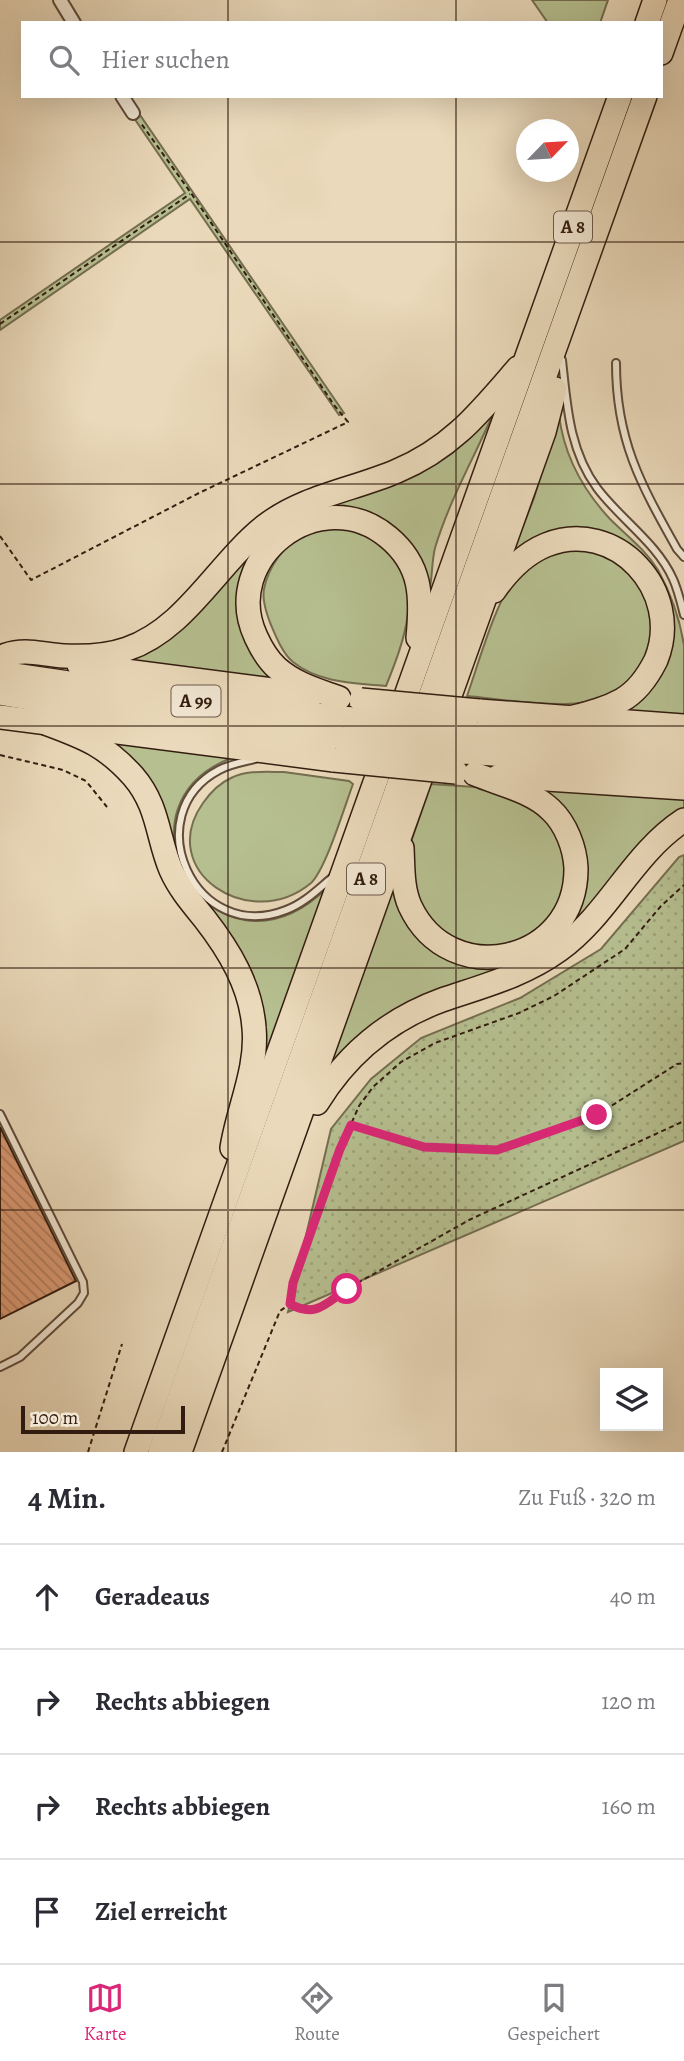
<!DOCTYPE html>
<html lang="de">
<head>
<meta charset="utf-8">
<style>
  :root { --surface:#fff; --page:#f7f7f7; --text:#2b2b33; --muted:#7c7c81; --line:#e1e1e2; --accent:#db2777 }
  body { margin:0; font-family:Alegreya,serif; background:var(--page); color:var(--text) }
  .controls { position:absolute; right:21px; bottom:21px; display:grid; overflow:hidden; border-radius:0px; box-shadow:0 7px 28px #0002 }
  .controls button { width:63px; height:63px; display:grid; place-items:center; padding:0; border:0; border-bottom:2px solid var(--line); background:var(--surface); color:var(--text); font:35px sans-serif }
  .compass { position:absolute; left:516px; top:119px; width:63px; height:63px; border-radius:50%; background:var(--surface); box-shadow:0 7px 28px #0002; rotate:65deg }
  .scale { position:absolute; left:21px; bottom:18px; width:164px; box-sizing:border-box; padding-left:7px; border:4px solid #321c0f; border-top:0; font-size:19px; line-height:24px; white-space:nowrap; color:#321c0f; -webkit-text-stroke:5px #f1e6d2; paint-order:stroke }
  .stop { position:absolute; width:21px; height:21px; margin:-16px; border:5px solid #db2777; border-radius:50%; background:#fff }
  .stop.end { background:#db2777; border-color:#fff; box-shadow:0 2px 7px #0008 }
  .list { margin:0; padding:0; list-style:none }
  h2 { display:flex; justify-content:space-between; align-items:center; height:91px; margin:0; padding:0 28px; font-size:30px }
  h2 small { font-size:23px; font-weight:400; color:var(--muted) }
  .list li { display:grid; grid-template-columns:46px 1fr auto; gap:21px; align-items:center; box-sizing:border-box; height:105px; padding:0 28px; border-top:2px solid var(--line) }
  .list b { display:block; font-size:26px; white-space:nowrap }
  .list em { font-size:23px; font-style:normal; color:var(--muted) }
  .icon { flex:none; width:38px; height:38px; fill:none; stroke:currentColor; stroke-width:2; stroke-linecap:round; stroke-linejoin:round }
  .map { position:relative; flex:none; width:684px; height:1452px; overflow:hidden }
  .search { position:absolute; background:var(--surface); box-shadow:0 7px 28px #0002; left:21px; right:21px; top:21px; height:77px; display:flex; align-items:center; gap:18px; box-sizing:border-box; padding:0 24px; border-radius:0px; color:var(--muted); font-size:26px }
  .sheet { height:511px; background:var(--surface) }
  nav { display:flex; justify-content:space-around; align-items:center; box-sizing:border-box; height:98px; border-top:2px solid var(--line); background:var(--surface); font-size:19px; color:var(--muted) }
  nav a { display:grid; justify-items:center; gap:4px }
  nav .on { color:var(--accent) }
  .map>svg:first-child { display:block }
  .grass { fill:#b6bf90; stroke:#746e50; stroke-width:2 }
  .park { fill:url(#park-dots); stroke:#746e50; stroke-width:2 }
  .building { fill:url(#building-back-hatch); stroke:#321c0f; stroke-width:2 }
  .lines { fill:none; stroke-linecap:round; stroke-linejoin:round }
  .lane-casing { stroke:#604b3a; stroke-width:10 }
  .street-casing { stroke:#604b3a; stroke-width:16 }
  .highway-casing { stroke:#321c0f; stroke-width:26 }
  .path { stroke:#321c0f; stroke-width:2; stroke-dasharray:5 3.5; stroke-linecap:butt }
  .lane { stroke:#f1e6d2; stroke-width:6 }
  .street { stroke:#f1e6d2; stroke-width:12 }
  .highway { stroke:#ead9ba; stroke-width:23 }
  .highway-bridge-casing { stroke:#321c0f; stroke-width:26; stroke-linecap:butt }
  .highway-bridge { stroke:#ead9ba; stroke-width:23 }
  .route { stroke:#db2777; stroke-width:9 }
  .grid { fill:none; stroke:#321c0f; stroke-width:2; stroke-opacity:0.55 }
  .labels { text-anchor:middle; dominant-baseline:central; stroke-width:7; stroke-linejoin:round; paint-order:stroke }
  .shield { fill:#f1e6d2; stroke:#6b594a; stroke-width:2 }
  .shield-label { font-size:19px; font-weight:bold; fill:#321c0f }
</style>
</head>
<body>
<div class="map">
<svg width="684" height="1452" viewBox="0 0 684 1452">
  <defs>
    <pattern id="park-dots" width="8" height="8" patternUnits="userSpaceOnUse" patternTransform="scale(1.75)"><rect width="8" height="8" fill="#b6bf90"/><path d="M2 2h.1M6 6h.1" fill="none" stroke="#9da47b" stroke-width="1.8" stroke-linecap="round"/></pattern>
    <pattern id="building-back-hatch" width="6" height="6" patternUnits="userSpaceOnUse" patternTransform="scale(1.75)"><rect width="6" height="6" fill="#db9a74"/><path d="M-1 5l2 2M0 0l6 6M5-1l2 2" fill="none" stroke="#b27d5e"/></pattern>
  </defs>
  <rect width="100%" height="100%" fill="#ead9ba"/>
  <filter id="stains"><feTurbulence type="fractalNoise" baseFrequency=".00286" numOctaves="4"/><feColorMatrix values="0 0 0 0 .2 0 0 0 0 .09 0 0 0 0 .02 0 0 0 .5 -.17"/></filter>
  <radialGradient id="worn" r=".72"><stop offset=".6" stop-color="#630" stop-opacity="0"/><stop offset="1" stop-color="#630" stop-opacity=".3"/></radialGradient>
  <!-- grass -->
  <g class="grass">
    <path d="M532,0H608L600,23H548Z"/>
    <path d="M119,96H127L344,413L339,415L190,199L0,330V320L185,193Z"/>
    <path d="M490,412L493,414C474,458 449,501 435,548C431,564 433,580 428,596C418,481 257,484 245,589C243,608 244,625 252,642C260,661 278,671 289,685L114,663L115,660C190,640 217,569 277,527C319,498 371,492 416,472C445,459 469,436 490,412Z"/>
    <path d="M559,415C564,456 583,490 610,519C627,536 645,549 658,570C670,592 680,620 684,645C684,666 684,699 684,720L626,712L668,654L624,542L512,554L534,498Z"/>
    <path d="M346,524C359,531 380,537 389,547C426,585 403,644 386,686C354,683 319,683 293,662C283,654 276,637 271,625C267,615 262,599 264,589C268,567 285,544 304,534C315,527 333,527 346,524Z"/>
    <path d="M560,550H601L643,580L657,635C650,647 637,680 627,687C587,716 514,700 467,696C478,665 495,604 514,579C525,566 544,555 560,550Z"/>
    <path d="M87,732L240,755C98,800 212,997 326,889L251,1099L259,1037L185,883L162,815Z"/>
    <path d="M284,772L349,781L353,784C345,805 326,869 311,883C250,934 155,871 203,803C210,793 220,783 231,778C247,770 266,772 284,772Z"/>
    <path d="M431,784L490,788L514,793L554,822L570,868L554,920L503,951L455,945L413,900L411,842Z"/>
    <path d="M527,784L684,795V814C629,846 606,910 553,946C514,973 469,982 426,1000C389,1016 358,1039 333,1070L328,1069L395,877C397,880 397,886 399,891C402,904 408,919 417,929C473,998 580,959 584,873C585,854 579,833 568,817C557,802 542,794 527,784Z"/>
  </g>
  <!-- park -->
  <path class="park" d="M684,855V1141L288,1312L331,1129L371,1079L421,1038L520,998L601,949L679,857Z"/>
  <!-- building -->
  <path class="building" d="M0,1127L76,1281L0,1319Z"/>
  <g class="lines">
    <!-- lane casing -->
    <g class="lane-casing">
      <g id="lane">
        <path d="M562,360C567,405 569,450 597,488C620,519 657,543 673,579C678,590 681,603 684,615"/>
        <path d="M616,363C616,440 640,483 677,549L684,557"/>
        <path d="M255,759C243,762 230,764 219,770C136,814 194,946 286,910C305,903 319,888 334,876"/>
        <path d="M0,1114L83,1282L84,1293L78,1303L20,1357L0,1367"/>
      </g>
    </g>
    <!-- street casing -->
    <g class="street-casing">
      <g id="street">
        <path d="M60,0L74,23"/>
        <path d="M122,96L133,113"/>
      </g>
    </g>
    <!-- highway casing -->
    <g class="highway-casing">
      <g id="highway">
        <path d="M647,23L655,0"/>
        <path d="M661,53L680,0"/>
        <path d="M494,591C507,572 524,554 546,545C615,517 684,591 656,660C648,676 638,691 622,700C604,710 585,714 566,719"/>
        <path d="M6,655C26,648 43,655 64,656C85,657 107,656 127,649C186,629 217,564 265,526C304,496 353,490 397,471C452,448 480,412 518,368"/>
        <path d="M79,665L312,695"/>
        <path d="M0,673L151,695L351,719"/>
        <path d="M0,693L99,710L342,739"/>
        <path d="M339,698C317,690 295,684 277,668C268,660 261,648 256,637C219,558 320,480 388,537C422,565 422,597 418,638"/>
        <path d="M479,711L684,726"/>
        <path d="M0,717L334,760"/>
        <path d="M48,724C86,738 106,746 133,776C159,806 157,837 171,870C179,888 191,902 204,918C229,950 251,986 254,1028C258,1068 238,1109 232,1148"/>
        <path d="M471,732L684,747"/>
        <path d="M464,752L684,767"/>
        <path d="M499,776L684,788"/>
        <path d="M402,848C403,867 402,888 410,906C450,992 577,963 576,868C575,848 566,824 551,810C532,791 499,784 475,774"/>
        <path d="M317,1103C347,1054 387,1020 442,1000C483,986 523,976 559,950C609,914 632,854 684,820"/>
        <path d="M136,1452L620,96"/>
        <path d="M160,1452L645,96"/>
        <path d="M180,1452L544,432L555,389"/>
      </g>
    </g>
    <!-- path -->
    <g class="path">
      <path d="M0,324L190,194"/>
      <path d="M0,536L31,580L199,493L348,422L334,405L191,193L140,122"/>
      <path d="M0,755L63,770L86,781L107,807"/>
      <path d="M352,1125L424,1147L497,1150L597,1115L677,1064L684,1063"/>
      <path d="M291,1304L304,1311H315L347,1289L469,1220L684,1121"/>
      <path d="M88,1452L122,1344"/>
      <path d="M222,1452L280,1311L290,1304L293,1283L340,1149L359,1106L373,1087L401,1062L435,1043L519,1013L554,996L625,949L661,906L684,885"/>
    </g>
    <!-- lane -->
    <use href="#lane" class="lane"/>
    <!-- street -->
    <use href="#street" class="street"/>
    <!-- highway -->
    <use href="#highway" class="highway"/>
    <!-- highway-bridge casing -->
    <g class="highway-bridge-casing">
      <g id="highway-bridge">
        <path d="M361,700L479,711"/>
        <path d="M351,719L471,732"/>
        <path d="M342,739L464,752"/>
        <path d="M334,760L456,772"/>
      </g>
    </g>
    <!-- highway-bridge -->
    <use href="#highway-bridge" class="highway-bridge"/>
  </g>
  <g class="lines">
    <!-- route -->
    <path class="route" d="M347,1289C325,1304 316,1318 290,1304L293,1283L340,1149L351,1125L424,1147L497,1150L597,1115"/>
  </g>
  <!-- grid -->
  <path class="grid" d="M228,0V23M456,0V23M228,96V1452M456,96V1452M0,242H684M0,484H684M0,726H684M0,968H684M0,1210H684"/>
  <g class="labels">
    <!-- shield labels -->
    <g class="shield">
      <rect x="554" y="211.5" width="38" height="31" rx="5"/>
      <rect x="171.5" y="685.5" width="49" height="31" rx="5"/>
      <rect x="347" y="863.5" width="38" height="31" rx="5"/>
    </g>
    <g class="shield-label">
      <text x="573" y="227">A 8</text>
      <text x="196" y="701">A 99</text>
      <text x="366" y="879">A 8</text>
    </g>
  </g>
  <rect width="100%" height="100%" filter="url(#stains)"/>
  <rect width="100%" height="100%" fill="url(#worn)"/>
</svg>
<div class="controls">
<button><svg class="icon" aria-label="layers" viewBox="0 0 24 24"><path d="M12 4l9 5-9 5-9-5zM3 14l9 5 9-5"/></svg></button>
</div>
<svg class="compass" viewBox="-18 -18 36 36"><path d="M0-13l5 13h-10z" fill="#e53935"/><path d="M0 13l5-13h-10z" fill="#7c7c81"/></svg>
<div class="scale">100 m</div>
<div class="stop" style="left:347px;top:1289px"></div>
<div class="stop end" style="left:597px;top:1115px"></div>
<div class="search"><svg class="icon" aria-label="search" viewBox="0 0 24 24"><circle cx="10" cy="10" r="6"/><path d="M15 15l6 6"/></svg>Hier suchen</div>
</div>
<section class="sheet">
<h2>4 Min.<small>Zu Fuß · 320 m</small></h2>
<ul class="list">
<li><svg class="icon" aria-label="ahead" viewBox="0 0 24 24"><path d="M12 20V5M6 11l6-6 6 6"/></svg><div><b>Geradeaus</b></div><em>40 m</em></li>
<li><svg class="icon" aria-label="right" viewBox="0 0 24 24"><path d="M7 20v-9h11M14 6l5 5-5 5"/></svg><div><b>Rechts abbiegen</b></div><em>120 m</em></li>
<li><svg class="icon" aria-label="right" viewBox="0 0 24 24"><path d="M7 20v-9h11M14 6l5 5-5 5"/></svg><div><b>Rechts abbiegen</b></div><em>160 m</em></li>
<li><svg class="icon" aria-label="arrive" viewBox="0 0 24 24"><path d="M6 21V4h12l-3 4 3 4H6"/></svg><div><b>Ziel erreicht</b></div></li>
</ul>
</section>
<nav>
<a class="on"><svg class="icon" aria-label="map" viewBox="0 0 24 24"><path d="M3 6l6-2 6 2 6-2v14l-6 2-6-2-6 2zM9 4v14M15 6v14"/></svg>Karte</a>
<a><svg class="icon" aria-label="directions" viewBox="0 0 24 24"><path d="M12 3l9 9-9 9-9-9zM9 14v-3h6M13 9l2 2-2 2"/></svg>Route</a>
<a><svg class="icon" aria-label="saved" viewBox="0 0 24 24"><path d="M7 4h10v16l-5-4-5 4z"/></svg>Gespeichert</a>
</nav>
</body>
</html>
